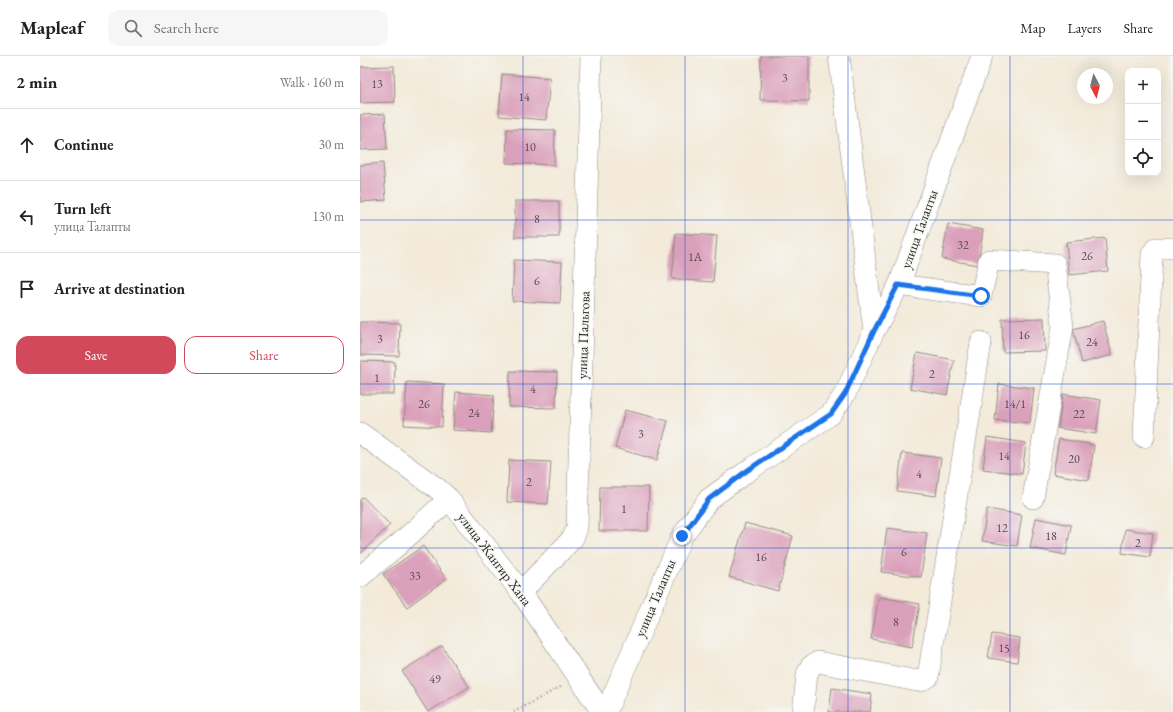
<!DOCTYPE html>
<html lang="en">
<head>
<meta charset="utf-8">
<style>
  :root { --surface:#fff; --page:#f6f6f6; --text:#222; --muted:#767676; --line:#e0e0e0; --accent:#d1495b }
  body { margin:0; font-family:"EB Garamond",serif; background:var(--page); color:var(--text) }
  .controls { position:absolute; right:12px; top:12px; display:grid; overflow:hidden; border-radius:8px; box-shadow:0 4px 16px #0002 }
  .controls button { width:36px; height:36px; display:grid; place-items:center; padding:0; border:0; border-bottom:1px solid var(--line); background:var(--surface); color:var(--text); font:20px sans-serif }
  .compass { position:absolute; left:717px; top:12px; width:36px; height:36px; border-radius:50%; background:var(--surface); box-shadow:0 4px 16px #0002; rotate:173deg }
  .stop { position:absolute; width:12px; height:12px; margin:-9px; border:3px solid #1a73e8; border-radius:50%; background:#fff }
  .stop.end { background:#1a73e8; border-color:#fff; box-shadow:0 1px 4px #0008 }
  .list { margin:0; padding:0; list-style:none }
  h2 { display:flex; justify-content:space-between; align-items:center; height:52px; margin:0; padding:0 16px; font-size:17px }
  h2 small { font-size:13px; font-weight:400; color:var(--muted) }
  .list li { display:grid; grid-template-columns:26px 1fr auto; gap:12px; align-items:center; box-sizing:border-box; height:72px; padding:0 16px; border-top:1px solid var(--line) }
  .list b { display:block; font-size:15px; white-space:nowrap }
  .list p { margin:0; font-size:13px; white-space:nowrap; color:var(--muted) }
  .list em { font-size:13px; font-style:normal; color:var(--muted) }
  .actions { display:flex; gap:8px; padding:12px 16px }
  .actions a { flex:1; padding:9px 0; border:1px solid var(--accent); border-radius:12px; text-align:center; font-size:14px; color:var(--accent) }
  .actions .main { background:var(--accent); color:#fff }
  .icon { flex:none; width:22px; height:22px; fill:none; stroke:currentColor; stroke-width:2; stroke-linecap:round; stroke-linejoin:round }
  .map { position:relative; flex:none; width:813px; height:656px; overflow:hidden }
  header { display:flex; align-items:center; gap:24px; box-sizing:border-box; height:56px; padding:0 20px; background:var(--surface); border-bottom:1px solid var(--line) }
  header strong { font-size:19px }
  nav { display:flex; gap:22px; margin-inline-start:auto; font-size:14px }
  .search { width:280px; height:36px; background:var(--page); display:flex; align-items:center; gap:10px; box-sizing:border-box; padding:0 14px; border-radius:12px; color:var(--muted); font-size:15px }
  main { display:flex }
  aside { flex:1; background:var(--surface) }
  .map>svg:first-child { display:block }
  .building { fill:#da9fba }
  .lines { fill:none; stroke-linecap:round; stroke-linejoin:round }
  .minor-casing { stroke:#8f8a82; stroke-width:22 }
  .path { stroke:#8f8a82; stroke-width:2.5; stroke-dasharray:1 3; stroke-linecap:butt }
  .minor { stroke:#fff; stroke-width:21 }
  .route { stroke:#1a73e8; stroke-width:5 }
  .grid { fill:none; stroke:#1d4ed8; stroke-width:1; stroke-opacity:0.55 }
  .labels { text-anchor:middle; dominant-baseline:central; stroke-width:3; stroke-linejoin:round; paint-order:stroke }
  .number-label { font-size:12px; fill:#57484f }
  .street-label { font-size:14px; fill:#2b2b2b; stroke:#f6f6f2 }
</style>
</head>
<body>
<header>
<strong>Mapleaf</strong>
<div class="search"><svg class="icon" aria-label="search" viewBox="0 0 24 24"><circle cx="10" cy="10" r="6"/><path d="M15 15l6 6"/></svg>Search here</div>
<nav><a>Map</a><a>Layers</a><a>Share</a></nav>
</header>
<main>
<aside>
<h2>2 min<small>Walk · 160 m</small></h2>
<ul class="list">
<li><svg class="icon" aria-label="ahead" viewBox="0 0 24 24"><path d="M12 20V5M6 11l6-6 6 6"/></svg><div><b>Continue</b></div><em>30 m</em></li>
<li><svg class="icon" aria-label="left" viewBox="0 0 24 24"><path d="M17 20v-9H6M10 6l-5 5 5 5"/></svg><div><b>Turn left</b><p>улица Талапты</p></div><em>130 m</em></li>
<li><svg class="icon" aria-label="arrive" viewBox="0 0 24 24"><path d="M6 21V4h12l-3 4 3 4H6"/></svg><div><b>Arrive at destination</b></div></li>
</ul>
<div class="actions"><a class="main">Save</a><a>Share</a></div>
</aside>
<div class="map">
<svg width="813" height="656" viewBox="0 0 813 656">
  <rect width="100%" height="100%" fill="#f6f6f2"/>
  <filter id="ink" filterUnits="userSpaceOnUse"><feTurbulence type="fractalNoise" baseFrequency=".025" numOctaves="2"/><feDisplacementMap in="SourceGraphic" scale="8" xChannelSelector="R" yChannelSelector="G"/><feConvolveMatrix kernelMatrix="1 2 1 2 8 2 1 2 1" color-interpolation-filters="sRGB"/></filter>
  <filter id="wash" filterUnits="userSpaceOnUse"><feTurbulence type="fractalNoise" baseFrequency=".012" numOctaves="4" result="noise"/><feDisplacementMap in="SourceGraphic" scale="16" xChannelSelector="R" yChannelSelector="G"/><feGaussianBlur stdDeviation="0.9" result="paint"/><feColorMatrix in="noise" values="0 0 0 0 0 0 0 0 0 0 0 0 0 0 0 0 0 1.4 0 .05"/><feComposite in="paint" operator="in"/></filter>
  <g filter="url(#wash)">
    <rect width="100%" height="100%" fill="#f3ead9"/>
    <g id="blocks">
      <!-- building -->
      <g class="building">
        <path d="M401,0H449V45L400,44Z"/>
        <path d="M34,10L35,46L0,47V11Z"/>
        <path d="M142,18L190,22L186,64L139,60Z"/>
        <path d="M25,58L27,93L0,94V59Z"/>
        <path d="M147,73L195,74L194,109L146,107Z"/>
        <path d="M23,107L26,144L0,146V109Z"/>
        <rect x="155" y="145" width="44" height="36"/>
        <path d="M588,168L623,174L618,209L582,203Z"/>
        <path d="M316,177L357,180L353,226L312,223Z"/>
        <path d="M745,182L748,215L709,219L706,186Z"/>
        <path d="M154,204L202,206L200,247L152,245Z"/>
        <path d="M684,262L685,295L643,296L642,263Z"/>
        <path d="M743,265L752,299L722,307L713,273Z"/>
        <path d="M0,266L40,267L39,300L0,299Z"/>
        <path d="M557,297L594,304L587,339L550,332Z"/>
        <path d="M0,305L35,306L34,338H0Z"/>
        <path d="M150,315L197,316L196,352L149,351Z"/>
        <path d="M47,326L84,328L82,371L44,369Z"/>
        <path d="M639,328L674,332L670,367L635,364Z"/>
        <path d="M96,336L134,339L131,377L93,374Z"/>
        <path d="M703,338L741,344L736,378L698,372Z"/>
        <path d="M265,354L308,365L297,404L255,392Z"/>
        <path d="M627,381L666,387L662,418L623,413Z"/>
        <path d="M699,383L734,389L729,424L693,418Z"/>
        <path d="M542,397L581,402L576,440L537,435Z"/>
        <path d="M149,404L191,406L188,448L147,446Z"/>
        <path d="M240,431H289L288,475H239Z"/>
        <path d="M3,441L30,469L0,498V444Z"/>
        <path d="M627,453L662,459L657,490L622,485Z"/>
        <path d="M676,462L711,469L706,499L670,492Z"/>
        <path d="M385,467L433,480L418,535L369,521Z"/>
        <path d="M527,472L567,477L561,521L521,516Z"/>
        <path d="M765,473L793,477L790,501L762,497Z"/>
        <path d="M63,490L86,523L47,551L23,518Z"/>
        <path d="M519,541L560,548L552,591L511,583Z"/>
        <path d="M632,578L660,582L657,606L628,602Z"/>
        <path d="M82,590L109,631L68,656L42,615Z"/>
        <path d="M472,632L512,638L510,656H469Z"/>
      </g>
    </g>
  </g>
  <g filter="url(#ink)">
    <use href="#blocks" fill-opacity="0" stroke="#8f8a82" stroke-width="1"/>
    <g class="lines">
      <!-- minor casing -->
      <g class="minor-casing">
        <g id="minor">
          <path d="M479,0L514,275"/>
          <path d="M539,229L621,240L629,204L695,208L703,270L673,442"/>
          <path d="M0,377L78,433L89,443L161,536L242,656"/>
          <path d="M784,381L792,198L796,192H813"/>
          <path d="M0,521L38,489L89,443"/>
          <path d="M161,536L213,482L217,472L231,0"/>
          <path d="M246,656L322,480L349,443L385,417L471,358L485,338L514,275L539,229L622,0"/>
          <path d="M443,656L447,618L451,610L458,606L552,624L560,625L568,621L621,286"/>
        </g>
      </g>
      <!-- path -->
      <path class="path" d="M154,656L202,630"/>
      <!-- minor -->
      <use href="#minor" class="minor"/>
    </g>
  </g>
  <g class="lines" filter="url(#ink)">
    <!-- route -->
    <path class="route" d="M322,480L349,443L385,416L471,358L485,338L514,275L538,229L621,240"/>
  </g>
  <!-- grid -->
  <path class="grid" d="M163,0V656M325,0V656M488,0V656M650,0V656M0,164H813M0,328H813M0,492H813"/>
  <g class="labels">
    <!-- number labels -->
    <g class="number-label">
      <text x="425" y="22">3</text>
      <text x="17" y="28">13</text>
      <text x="164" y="41">14</text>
      <text x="170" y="91">10</text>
      <text x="177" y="163">8</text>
      <text x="603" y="189">32</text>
      <text x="727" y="200">26</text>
      <text x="335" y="201">1А</text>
      <text x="177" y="225">6</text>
      <text x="664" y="279">16</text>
      <text x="20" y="283">3</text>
      <text x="732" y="286">24</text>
      <text x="572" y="318">2</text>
      <text x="17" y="322">1</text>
      <text x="173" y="333">4</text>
      <text x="64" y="348">26</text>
      <text x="655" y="348">14/1</text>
      <text x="114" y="357">24</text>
      <text x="719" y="358">22</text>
      <text x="281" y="378">3</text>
      <text x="644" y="400">14</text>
      <text x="714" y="403">20</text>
      <text x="559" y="418">4</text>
      <text x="169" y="426">2</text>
      <text x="264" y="453">1</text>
      <text x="642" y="472">12</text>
      <text x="691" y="480">18</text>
      <text x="778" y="487">2</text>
      <text x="544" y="496">6</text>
      <text x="401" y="501">16</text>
      <text x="55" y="520">33</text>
      <text x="536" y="566">8</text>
      <text x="644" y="592">15</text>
      <text x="75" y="623">49</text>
    </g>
    <!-- street labels -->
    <g class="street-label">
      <text transform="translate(559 173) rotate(-70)">улица Талапты</text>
      <text transform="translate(223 279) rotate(-88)">улица Пальгова</text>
      <text transform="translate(135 503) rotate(53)">улица Жангир Хана</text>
      <text transform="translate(295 542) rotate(-67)">улица Талапты</text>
    </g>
  </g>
</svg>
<div class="controls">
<button>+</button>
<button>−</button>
<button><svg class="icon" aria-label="locate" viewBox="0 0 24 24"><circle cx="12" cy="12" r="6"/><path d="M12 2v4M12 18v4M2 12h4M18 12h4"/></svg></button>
</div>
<svg class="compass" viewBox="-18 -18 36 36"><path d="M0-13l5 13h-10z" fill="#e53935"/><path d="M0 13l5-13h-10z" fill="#767676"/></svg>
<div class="stop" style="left:621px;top:240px"></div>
<div class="stop end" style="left:322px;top:480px"></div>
</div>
</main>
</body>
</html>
